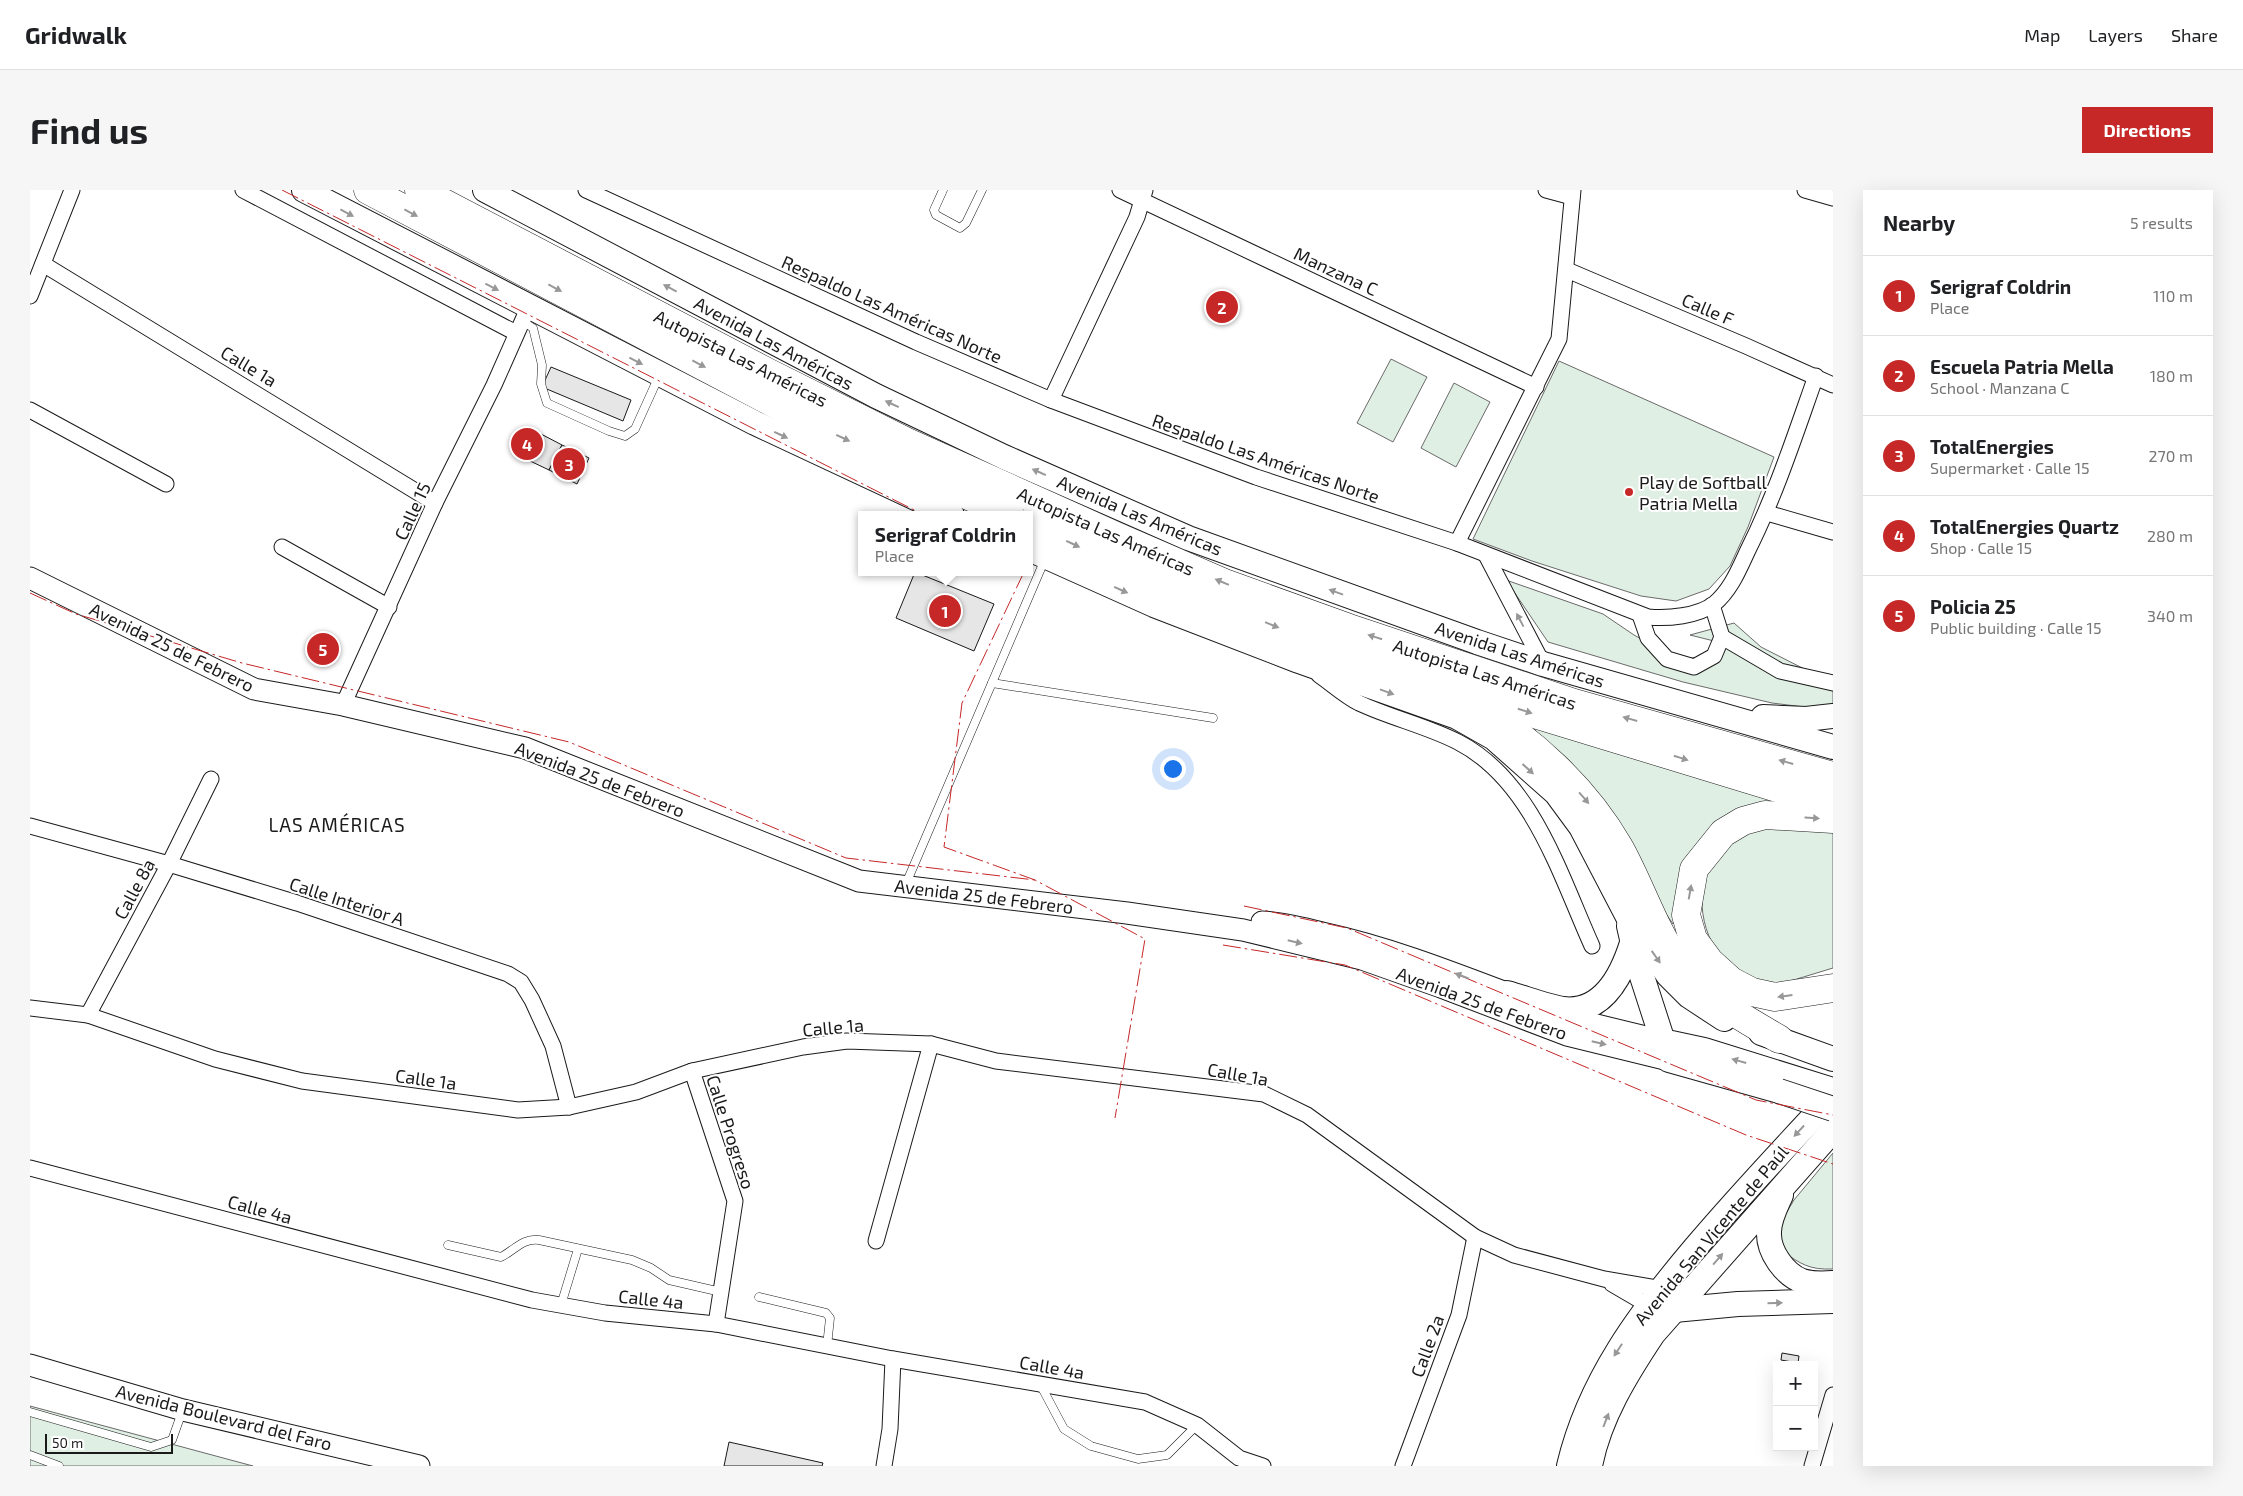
<!DOCTYPE html>
<html lang="en">
<head>
<meta charset="utf-8">
<style>
  :root { --surface:#fff; --page:#f6f6f6; --text:#202124; --muted:#757577; --line:#e0e0e0; --accent:#c62828 }
  body { margin:0; font-family:"Exo 2",sans-serif; background:var(--page); color:var(--text) }
  .controls { position:absolute; right:15px; bottom:15px; display:grid; overflow:hidden; border-radius:0px; box-shadow:0 5px 20px #0002 }
  .controls button { width:45px; height:45px; display:grid; place-items:center; padding:0; border:0; border-bottom:1px solid var(--line); background:var(--surface); color:var(--text); font:25px sans-serif }
  .scale { position:absolute; left:15px; bottom:12px; width:128px; box-sizing:border-box; padding-left:5px; border:2px solid #1a1a1a; border-top:0; font-size:14px; line-height:18px; white-space:nowrap; color:#1a1a1a; -webkit-text-stroke:4px #fff; paint-order:stroke }
  .you { position:absolute; left:1142px; top:578px; width:18px; height:18px; margin:-12px; border:4px solid #fff; border-radius:50%; background:#1a73e8; box-shadow:0 0 0 8px #1a73e833 }
  .badge { display:grid; place-items:center; width:32px; height:32px; border-radius:50%; background:var(--accent); color:#fff; font-size:16px; font-weight:700 }
  .pin { position:absolute; translate:-50% -50%; border:2px solid #fff; box-shadow:0 1px 5px #0006 }
  .popup { position:absolute; left:828px; top:321px; width:175px; height:65px; box-sizing:border-box; display:grid; place-content:center; border-radius:0px; background:var(--surface); filter:drop-shadow(0 1px 4px #0005); font-size:16px; white-space:nowrap; color:var(--muted) }
  .popup b { font-size:19px; color:var(--text) }
  .popup::after { content:''; position:absolute; left:50%; top:100%; margin-left:-10px; border:10px solid transparent; border-top-color:var(--surface) }
  .list { margin:0; padding:0; list-style:none }
  h2 { display:flex; justify-content:space-between; align-items:center; height:65px; margin:0; padding:0 20px; font-size:21px }
  h2 small { font-size:16px; font-weight:400; color:var(--muted) }
  .list li { display:grid; grid-template-columns:32px 1fr auto; gap:15px; align-items:center; box-sizing:border-box; height:80px; padding:0 20px; border-top:1px solid var(--line) }
  .list b { display:block; font-size:19px; white-space:nowrap }
  .list p { margin:0; font-size:16px; white-space:nowrap; color:var(--muted) }
  .list em { font-size:16px; font-style:normal; color:var(--muted) }
  .map { position:relative; flex:none; width:1803px; height:1276px; overflow:hidden; border-radius:0px }
  header { display:flex; align-items:center; gap:30px; box-sizing:border-box; height:70px; padding:0 25px; background:var(--surface); border-bottom:1px solid var(--line) }
  header strong { font-size:24px }
  nav { display:flex; gap:28px; margin-inline-start:auto; font-size:18px }
  .intro { display:flex; align-items:center; justify-content:space-between; box-sizing:border-box; height:120px; padding:0 30px }
  h1 { margin:0; font-size:35px }
  .button { padding:12px 22px; border-radius:0px; background:var(--accent); color:#fff; font-size:18px; font-weight:700 }
  main { display:flex; gap:30px; padding:0 30px }
  aside { flex:1; background:var(--surface); border-radius:0px; box-shadow:0 5px 20px #0002 }
  .map>svg:first-child { display:block }
  .green { fill:#e0efe3; stroke:#6a6a6a }
  .building { fill:#e6e6e6; stroke:#1a1a1a }
  .lines { fill:none; stroke-linecap:round; stroke-linejoin:round }
  .lane-casing { stroke:#1a1a1a; stroke-width:9 }
  .street-casing { stroke:#1a1a1a; stroke-width:17 }
  .secondary-casing { stroke:#1a1a1a; stroke-width:23 }
  .primary-casing { stroke:#1a1a1a; stroke-width:26 }
  .highway-casing { stroke:#1a1a1a; stroke-width:29 }
  .lane { stroke:#fff; stroke-width:8 }
  .street { stroke:#fff; stroke-width:15 }
  .secondary { stroke:#fff; stroke-width:21 }
  .primary { stroke:#fff; stroke-width:24 }
  .highway { stroke:#fff; stroke-width:28 }
  .primary-bridge-casing { stroke:#1a1a1a; stroke-width:26; stroke-linecap:butt }
  .primary-bridge { stroke:#fff; stroke-width:24 }
  .power { stroke:#c62828; stroke-width:1; stroke-dasharray:18 4 2.5 4; stroke-linecap:butt }
  .oneway { fill:#989898 }
  .poi-dot { fill:#c62828; stroke:#fff; stroke-width:2 }
  .labels { text-anchor:middle; dominant-baseline:central; stroke-width:4; stroke-linejoin:round; paint-order:stroke }
  .street-label { font-size:18px; fill:#1a1a1a; stroke:#fff }
  .poi-label { font-size:18px; fill:#1a1a1a; stroke:#fff; text-anchor:start }
  .neighbourhood-label { font-size:19px; letter-spacing:1px; fill:#1a1a1a; stroke:#fff }
</style>
</head>
<body>
<header>
<strong>Gridwalk</strong>
<nav><a>Map</a><a>Layers</a><a>Share</a></nav>
</header>
<div class="intro"><h1>Find us</h1><a class="button">Directions</a></div>
<main>
<div class="map">
<svg width="1803" height="1276" viewBox="0 0 1803 1276">
  <rect width="100%" height="100%" fill="#fff"/>
  <!-- green -->
  <g class="green">
    <path d="M1361,169L1397,187L1363,252L1327,233Z"/>
    <path d="M1529,171L1744,267L1718,337L1700,376L1679,399L1646,411L1611,406L1502,371L1443,349Z"/>
    <path d="M1424,193L1460,212L1426,277L1391,258Z"/>
    <path d="M1476,390L1573,424L1604,445L1650,470L1676,466L1692,453L1660,445L1704,433L1731,457L1792,488L1803,490V514L1782,518L1742,513L1653,492L1518,452Z"/>
    <path d="M1500,534L1783,613L1718,617L1646,722L1643,734L1529,568Z"/>
    <path d="M1719,638L1803,639V778L1744,796C1729,790 1711,784 1699,774C1671,752 1662,697 1685,669C1695,658 1708,648 1719,638Z"/>
    <path d="M1803,963V1079C1779,1080 1771,1074 1752,1061L1747,1038L1764,1010Z"/>
    <path d="M0,1216L223,1276H0Z"/>
  </g>
  <!-- building -->
  <g class="building">
    <path d="M521,177L601,210L593,231L512,197Z"/>
    <path d="M496,237L511,244L498,270L484,263Z"/>
    <path d="M511,244L532,255L519,280L498,270Z"/>
    <path d="M532,255L559,268L547,294L519,280Z"/>
    <path d="M885,382L964,414L944,461L866,428Z"/>
    <path d="M1752,1163L1769,1166L1768,1173L1751,1170Z"/>
    <path d="M699,1252L793,1273L792,1276H694Z"/>
  </g>
  <g class="lines">
    <!-- lane casing -->
    <g class="lane-casing">
      <g id="lane">
        <path d="M913,0L904,20L906,25L930,38L936,33L952,0"/>
        <path d="M492,131L503,138L512,175L511,194L517,213L579,241L595,246L605,239L629,186"/>
        <path d="M962,493L1183,528"/>
        <path d="M875,696L1015,369"/>
        <path d="M418,1055L471,1067C485,1060 492,1048 509,1050L602,1070L621,1078L639,1090L691,1102"/>
        <path d="M729,1107L796,1123L800,1128L797,1156"/>
        <path d="M531,1115L548,1059"/>
        <path d="M1010,1194L1034,1239L1061,1256L1108,1269L1137,1265L1167,1235"/>
        <path d="M0,1222L121,1257L142,1250L152,1222"/>
        <path d="M0,1265L29,1276"/>
      </g>
    </g>
    <!-- street casing -->
    <g class="street-casing">
      <g id="street">
        <path d="M213,0L486,143"/>
        <path d="M556,0L886,152L1021,210L1226,287L1427,353L1618,427C1638,429 1668,426 1684,414C1701,400 1709,379 1718,360C1746,304 1765,245 1786,186"/>
        <path d="M1090,0L1506,197"/>
        <path d="M1516,0L1542,7"/>
        <path d="M1775,0L1803,8"/>
        <path d="M13,74L405,313"/>
        <path d="M1537,80L1716,156L1803,195"/>
        <path d="M0,106L42,0"/>
        <path d="M1021,210L1107,27L1115,0"/>
        <path d="M0,220L136,294"/>
        <path d="M1737,323L1803,342"/>
        <path d="M1427,353L1529,149L1543,0"/>
        <path d="M252,357L359,417"/>
        <path d="M1456,365L1513,474"/>
        <path d="M1610,425L1618,448L1637,469L1664,477L1684,466L1692,447L1682,415"/>
        <path d="M1692,447L1750,481L1803,493"/>
        <path d="M1289,485C1302,494 1315,506 1329,513C1361,528 1397,536 1428,552C1502,590 1530,685 1562,756"/>
        <path d="M313,515L405,313L464,195L499,116"/>
        <path d="M0,636L139,674L267,713L478,784L491,792L502,810L523,856L539,917"/>
        <path d="M0,818L58,825L185,869L272,891L488,920L539,917L606,902L662,881L773,857L817,851L901,854L966,871L1234,904L1277,925L1445,1047L1484,1065L1574,1089L1638,1100"/>
        <path d="M58,825L139,674L181,589"/>
        <path d="M662,881L705,1011L686,1134"/>
        <path d="M0,978L502,1110L575,1123L686,1134L863,1169L1115,1212L1167,1235L1209,1268L1233,1276"/>
        <path d="M846,1051L901,854"/>
        <path d="M1582,1094L1618,1115L1627,1117"/>
        <path d="M854,1276L860,1239L863,1169"/>
        <path d="M1373,1276L1429,1125L1445,1047"/>
        <path d="M1782,1276L1803,1205"/>
      </g>
    </g>
    <!-- secondary casing -->
    <g class="secondary-casing">
      <g id="secondary">
        <path d="M0,388L224,499L313,515L495,558L829,691L1097,723L1213,740L1332,769L1411,797L1537,845L1639,870"/>
        <path d="M1232,732C1252,733 1272,738 1292,743C1361,758 1426,784 1492,809"/>
        <path d="M1523,820L1554,832L1632,851"/>
        <path d="M0,1175L153,1220L389,1276"/>
      </g>
    </g>
    <!-- primary casing -->
    <g class="primary-casing">
      <g id="primary">
        <path d="M274,0L725,233L922,325"/>
        <path d="M455,0L846,206L974,267L1158,348L1447,452L1513,474L1803,557"/>
        <path d="M999,359L1124,415L1269,471L1427,527L1464,548L1526,603L1551,637L1598,727L1638,785L1659,806L1694,829"/>
        <path d="M1733,527L1776,529L1803,526"/>
        <path d="M1599,736L1607,771L1639,870L1749,901"/>
        <path d="M1477,803C1495,808 1515,816 1533,819C1573,824 1592,785 1602,753"/>
        <path d="M1731,843L1803,869"/>
        <path d="M1632,851L1674,860L1803,900"/>
        <path d="M1751,1005C1746,1016 1739,1029 1739,1042C1738,1061 1754,1084 1772,1091C1782,1094 1792,1094 1803,1093"/>
        <path d="M1644,1120L1708,1114L1803,1111"/>
        <path d="M1539,1276C1559,1191 1610,1123 1665,1058C1709,1006 1756,956 1803,906"/>
        <path d="M1560,1276C1569,1228 1597,1183 1623,1144L1803,940"/>
      </g>
    </g>
    <!-- highway casing -->
    <g class="highway-casing">
      <g id="highway">
        <path d="M338,0L783,234L980,325"/>
        <path d="M389,0L739,183L877,252L1086,346L1197,394L1319,438L1544,513L1803,586"/>
        <path d="M999,333L1091,376L1294,456L1389,489L1764,603L1803,613"/>
        <path d="M1445,515C1502,550 1555,598 1589,657C1609,692 1624,739 1647,771C1672,806 1713,828 1749,849"/>
        <path d="M1803,629L1735,625L1713,631L1693,643L1664,679L1656,725L1663,749L1680,772L1701,791L1722,802L1745,807L1803,798"/>
      </g>
    </g>
    <!-- lane -->
    <use href="#lane" class="lane"/>
    <!-- street -->
    <use href="#street" class="street"/>
    <!-- secondary -->
    <use href="#secondary" class="secondary"/>
    <!-- primary -->
    <use href="#primary" class="primary"/>
    <!-- highway -->
    <use href="#highway" class="highway"/>
    <!-- primary-bridge casing -->
    <g class="primary-bridge-casing">
      <path id="primary-bridge" d="M1749,901L1803,919"/>
    </g>
    <!-- primary-bridge -->
    <use href="#primary-bridge" class="primary-bridge"/>
    <!-- power -->
    <g class="power">
      <path d="M252,0L894,325"/>
      <path d="M994,382L932,513L914,657L1005,690L1115,749L1085,928"/>
      <path d="M0,403L46,424L212,473L539,552L816,668L1005,690"/>
      <path d="M1214,716L1317,738L1726,910L1803,925"/>
      <path d="M1193,755L1315,775L1716,945L1803,974"/>
    </g>
  </g>
  <!-- one-way arrows -->
  <defs><path id="oneway-solid" d="M-6-.8H1V-3.2L6.5 0L1 3.2V.8H-6Z" transform="scale(1.25)"/></defs>
  <g class="oneway">
    <use href="#oneway-solid" transform="translate(317 23) rotate(28)"/>
    <use href="#oneway-solid" transform="translate(381 23) rotate(28)"/>
    <use href="#oneway-solid" transform="translate(462 97) rotate(27)"/>
    <use href="#oneway-solid" transform="translate(525 98) rotate(28)"/>
    <use href="#oneway-solid" transform="translate(640 98) rotate(-152)"/>
    <use href="#oneway-solid" transform="translate(606 171) rotate(27)"/>
    <use href="#oneway-solid" transform="translate(669 174) rotate(28)"/>
    <use href="#oneway-solid" transform="translate(862 214) rotate(-155)"/>
    <use href="#oneway-solid" transform="translate(751 245) rotate(25)"/>
    <use href="#oneway-solid" transform="translate(813 248) rotate(25)"/>
    <use href="#oneway-solid" transform="translate(1009 282) rotate(-156)"/>
    <use href="#oneway-solid" transform="translate(1043 354) rotate(25)"/>
    <use href="#oneway-solid" transform="translate(1192 392) rotate(-157)"/>
    <use href="#oneway-solid" transform="translate(1091 400) rotate(24)"/>
    <use href="#oneway-solid" transform="translate(1306 402) rotate(-160)"/>
    <use href="#oneway-solid" transform="translate(1490 430) rotate(-118)"/>
    <use href="#oneway-solid" transform="translate(1242 435) rotate(22)"/>
    <use href="#oneway-solid" transform="translate(1345 447) rotate(-162)"/>
    <use href="#oneway-solid" transform="translate(1357 502) rotate(20)"/>
    <use href="#oneway-solid" transform="translate(1495 521) rotate(17)"/>
    <use href="#oneway-solid" transform="translate(1600 529) rotate(-164)"/>
    <use href="#oneway-solid" transform="translate(1651 568) rotate(17)"/>
    <use href="#oneway-solid" transform="translate(1756 572) rotate(-164)"/>
    <use href="#oneway-solid" transform="translate(1498 579) rotate(42)"/>
    <use href="#oneway-solid" transform="translate(1554 608) rotate(49)"/>
    <use href="#oneway-solid" transform="translate(1782 628) rotate(3)"/>
    <use href="#oneway-solid" transform="translate(1660 702) rotate(-80)"/>
    <use href="#oneway-solid" transform="translate(1265 752) rotate(13)"/>
    <use href="#oneway-solid" transform="translate(1626 767) rotate(55)"/>
    <use href="#oneway-solid" transform="translate(1432 786) rotate(-159)"/>
    <use href="#oneway-solid" transform="translate(1755 806) rotate(172)"/>
    <use href="#oneway-solid" transform="translate(1569 853) rotate(13)"/>
    <use href="#oneway-solid" transform="translate(1709 871) rotate(-164)"/>
    <use href="#oneway-solid" transform="translate(1769 941) rotate(133)"/>
    <use href="#oneway-solid" transform="translate(1688 1069) rotate(-49)"/>
    <use href="#oneway-solid" transform="translate(1745 1113) rotate(-2)"/>
    <use href="#oneway-solid" transform="translate(1588 1160) rotate(123)"/>
    <use href="#oneway-solid" transform="translate(1576 1230) rotate(-69)"/>
  </g>
  <!-- markers -->
  <circle class="poi-dot" cx="1599" cy="302" r="5"/>
  <g class="labels">
    <!-- street labels -->
    <g class="street-label">
      <text transform="translate(1306 81) rotate(25)">Manzana C</text>
      <text transform="translate(862 119) rotate(24)">Respaldo Las Américas Norte</text>
      <text transform="translate(1678 119) rotate(23)">Calle F</text>
      <text transform="translate(744 153) rotate(28)">Avenida Las Américas</text>
      <text transform="translate(711 168) rotate(27)">Autopista Las Américas</text>
      <text transform="translate(219 176) rotate(31)">Calle 1a</text>
      <text transform="translate(1236 268) rotate(19)">Respaldo Las Américas Norte</text>
      <text transform="translate(382 321) rotate(-65)">Calle 15</text>
      <text transform="translate(1110 325) rotate(23)">Avenida Las Américas</text>
      <text transform="translate(1076 341) rotate(24)">Autopista Las Américas</text>
      <text transform="translate(142 457) rotate(26)">Avenida 25 de Febrero</text>
      <text transform="translate(1490 464) rotate(18)">Avenida Las Américas</text>
      <text transform="translate(1455 484) rotate(18)">Autopista Las Américas</text>
      <text transform="translate(570 589) rotate(21)">Avenida 25 de Febrero</text>
      <text transform="translate(104 699) rotate(-62)">Calle 8a</text>
      <text transform="translate(954 706) rotate(7)">Avenida 25 de Febrero</text>
      <text transform="translate(317 711) rotate(18)">Calle Interior A</text>
      <text transform="translate(1452 813) rotate(20)">Avenida 25 de Febrero</text>
      <text transform="translate(803 837) rotate(-5)">Calle 1a</text>
      <text transform="translate(1208 884) rotate(10)">Calle 1a</text>
      <text transform="translate(396 889) rotate(8)">Calle 1a</text>
      <text transform="translate(701 942) rotate(72)">Calle Progreso</text>
      <text transform="translate(230 1019) rotate(15)">Calle 4a</text>
      <text transform="translate(1681 1045) rotate(-50)">Avenida San Vicente de Paúl</text>
      <text transform="translate(621 1109) rotate(6)">Calle 4a</text>
      <text transform="translate(1397 1156) rotate(-70)">Calle 2a</text>
      <text transform="translate(1022 1177) rotate(10)">Calle 4a</text>
      <text transform="translate(194 1227) rotate(14)">Avenida Boulevard del Faro</text>
    </g>
    <!-- poi labels -->
    <g class="poi-label">
      <text x="1609" y="292">Play de Softball<tspan x="1609" dy="21">Patria Mella</tspan></text>
    </g>
    <!-- neighbourhood labels -->
    <g class="neighbourhood-label">
      <text x="307" y="634">LAS AMÉRICAS</text>
    </g>
  </g>
</svg>
<div class="controls">
<button>+</button>
<button>−</button>
</div>
<div class="scale">50 m</div>
<div class="you"></div>
<div class="pin badge" style="left:915px;top:421px">1</div>
<div class="popup"><b>Serigraf Coldrin</b>Place</div>
<div class="pin badge" style="left:1192px;top:117px">2</div>
<div class="pin badge" style="left:539px;top:274px">3</div>
<div class="pin badge" style="left:497px;top:254px">4</div>
<div class="pin badge" style="left:293px;top:459px">5</div>
</div>
<aside>
<h2>Nearby<small>5 results</small></h2>
<ul class="list">
<li><span class="badge">1</span><div><b>Serigraf Coldrin</b><p>Place</p></div><em>110 m</em></li>
<li><span class="badge">2</span><div><b>Escuela Patria Mella</b><p>School · Manzana C</p></div><em>180 m</em></li>
<li><span class="badge">3</span><div><b>TotalEnergies</b><p>Supermarket · Calle 15</p></div><em>270 m</em></li>
<li><span class="badge">4</span><div><b>TotalEnergies Quartz</b><p>Shop · Calle 15</p></div><em>280 m</em></li>
<li><span class="badge">5</span><div><b>Policia 25</b><p>Public building · Calle 15</p></div><em>340 m</em></li>
</ul>
</aside>
</main>
</body>
</html>
